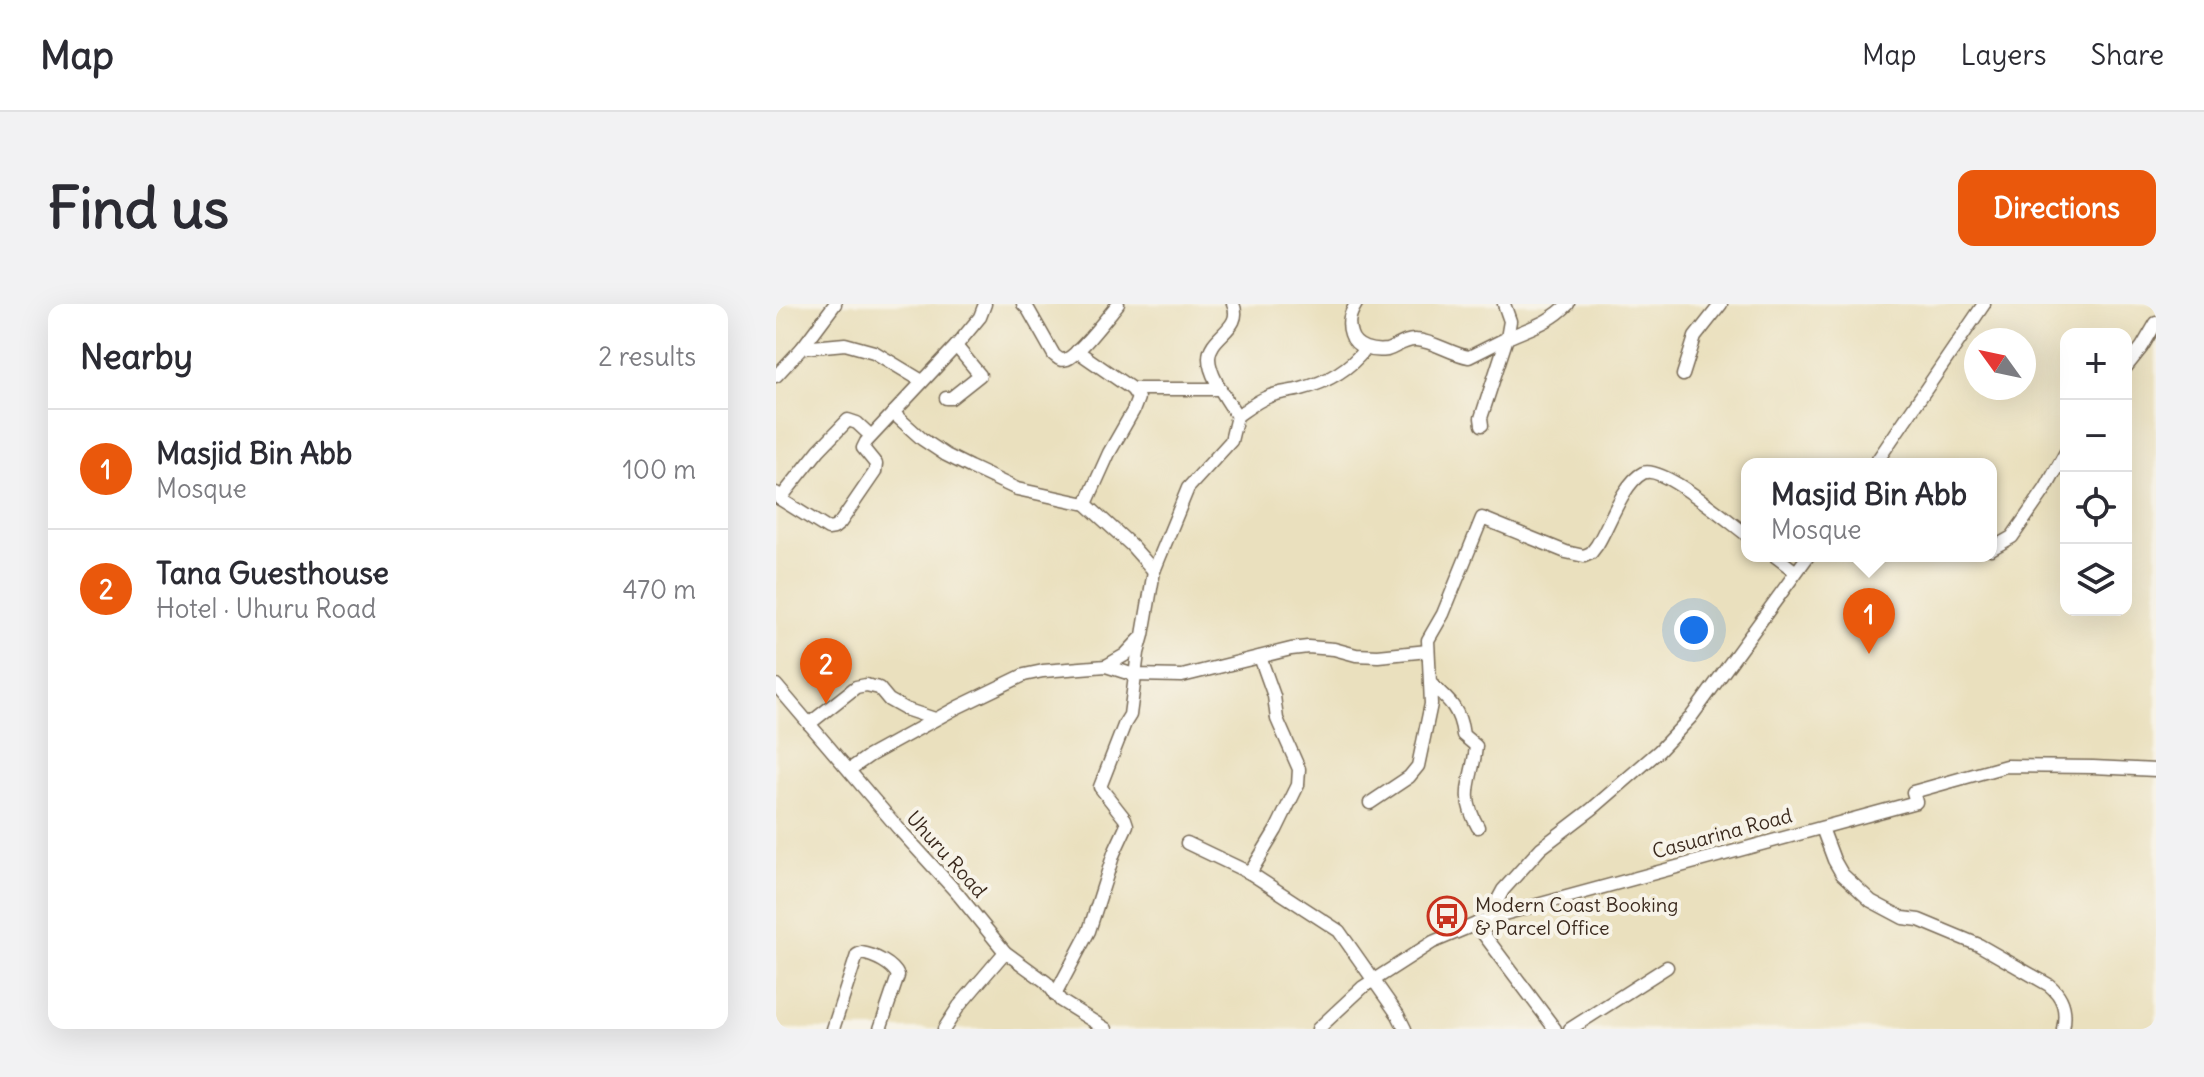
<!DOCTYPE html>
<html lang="en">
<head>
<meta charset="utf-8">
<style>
  :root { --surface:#fff; --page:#f2f2f3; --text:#2b2b33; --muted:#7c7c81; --line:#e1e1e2; --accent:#ea580c }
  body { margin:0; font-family:Delius,sans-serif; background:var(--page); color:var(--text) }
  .controls { position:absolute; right:24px; top:24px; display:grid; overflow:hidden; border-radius:16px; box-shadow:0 8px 32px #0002 }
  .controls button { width:72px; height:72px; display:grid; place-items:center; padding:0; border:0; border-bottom:2px solid var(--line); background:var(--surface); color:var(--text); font:40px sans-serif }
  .compass { position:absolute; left:1188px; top:24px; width:72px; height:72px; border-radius:50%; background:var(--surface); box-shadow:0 8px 32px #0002; rotate:303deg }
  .you { position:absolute; left:918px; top:326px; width:28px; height:28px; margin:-20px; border:6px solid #fff; border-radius:50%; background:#1a73e8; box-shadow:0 0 0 12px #1a73e833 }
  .badge { display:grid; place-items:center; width:52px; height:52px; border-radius:50%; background:var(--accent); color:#fff; font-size:26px; font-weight:700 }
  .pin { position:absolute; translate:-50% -66px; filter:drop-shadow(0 2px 4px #0008) }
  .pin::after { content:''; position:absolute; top:42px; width:28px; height:24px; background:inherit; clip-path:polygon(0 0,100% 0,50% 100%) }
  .popup { position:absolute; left:965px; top:154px; width:256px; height:104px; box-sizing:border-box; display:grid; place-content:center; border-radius:16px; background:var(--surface); filter:drop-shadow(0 2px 6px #0005); font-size:26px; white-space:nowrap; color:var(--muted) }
  .popup b { font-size:30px; color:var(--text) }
  .popup::after { content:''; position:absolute; left:50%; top:100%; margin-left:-16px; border:16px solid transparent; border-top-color:var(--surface) }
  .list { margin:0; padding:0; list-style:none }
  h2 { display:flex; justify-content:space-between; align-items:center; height:104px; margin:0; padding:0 32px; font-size:34px }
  h2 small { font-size:26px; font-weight:400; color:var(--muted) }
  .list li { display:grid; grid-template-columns:52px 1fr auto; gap:24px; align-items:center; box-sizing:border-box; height:120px; padding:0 32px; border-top:2px solid var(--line) }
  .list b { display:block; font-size:30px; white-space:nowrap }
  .list p { margin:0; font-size:26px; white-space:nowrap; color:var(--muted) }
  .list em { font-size:26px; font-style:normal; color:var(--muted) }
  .icon { flex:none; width:44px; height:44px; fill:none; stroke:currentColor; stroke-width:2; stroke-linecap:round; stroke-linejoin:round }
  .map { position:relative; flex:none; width:1380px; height:725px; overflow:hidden; border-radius:16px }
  header { display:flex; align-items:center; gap:48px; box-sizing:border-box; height:112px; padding:0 40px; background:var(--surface); border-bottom:2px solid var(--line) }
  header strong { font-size:38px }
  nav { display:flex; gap:44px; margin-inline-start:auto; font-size:28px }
  .intro { display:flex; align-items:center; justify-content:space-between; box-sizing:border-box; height:192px; padding:0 48px }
  h1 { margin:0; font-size:56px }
  .button { padding:20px 36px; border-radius:16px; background:var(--accent); color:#fff; font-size:28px; font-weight:700 }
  main { display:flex; gap:48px; padding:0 48px }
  aside { flex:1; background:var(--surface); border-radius:16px; box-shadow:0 8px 32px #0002 }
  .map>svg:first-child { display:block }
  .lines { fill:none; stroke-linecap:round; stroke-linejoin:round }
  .minor-casing { stroke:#786a56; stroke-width:15 }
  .minor { stroke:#fff; stroke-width:12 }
  .labels { text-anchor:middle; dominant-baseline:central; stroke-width:8; stroke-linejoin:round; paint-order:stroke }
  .street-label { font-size:20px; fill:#3b2a1e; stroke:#f7f3e8 }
  .poi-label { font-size:20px; fill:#3b2a1e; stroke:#f7f3e8; text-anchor:start }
</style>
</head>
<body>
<header>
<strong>Map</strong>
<nav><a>Map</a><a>Layers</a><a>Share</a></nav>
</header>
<div class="intro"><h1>Find us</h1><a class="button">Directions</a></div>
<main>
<aside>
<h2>Nearby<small>2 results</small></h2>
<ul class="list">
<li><span class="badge">1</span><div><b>Masjid Bin Abb</b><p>Mosque</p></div><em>100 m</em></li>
<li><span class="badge">2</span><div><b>Tana Guesthouse</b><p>Hotel · Uhuru Road</p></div><em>470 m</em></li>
</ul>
</aside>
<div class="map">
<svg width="1380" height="725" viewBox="0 0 1380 725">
  <rect width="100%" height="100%" fill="#f7f3e8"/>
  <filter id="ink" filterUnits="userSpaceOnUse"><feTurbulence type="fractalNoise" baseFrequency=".0125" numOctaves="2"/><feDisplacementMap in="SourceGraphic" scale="16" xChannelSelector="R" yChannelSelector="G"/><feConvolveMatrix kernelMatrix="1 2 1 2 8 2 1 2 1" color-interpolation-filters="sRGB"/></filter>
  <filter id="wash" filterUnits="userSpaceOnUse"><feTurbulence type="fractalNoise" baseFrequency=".006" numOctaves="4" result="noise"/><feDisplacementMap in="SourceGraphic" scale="32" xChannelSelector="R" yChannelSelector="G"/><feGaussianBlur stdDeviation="1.8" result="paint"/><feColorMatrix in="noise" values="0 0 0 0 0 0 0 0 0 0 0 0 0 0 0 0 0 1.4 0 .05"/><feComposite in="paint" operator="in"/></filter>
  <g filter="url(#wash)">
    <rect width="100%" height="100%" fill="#eae0be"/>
  </g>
  <g filter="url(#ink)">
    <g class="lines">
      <!-- minor casing -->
      <g class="minor-casing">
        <g id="minor">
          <path d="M247,0L252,5L278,51C283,55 284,57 291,55C303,50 332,12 342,0"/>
          <path d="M457,0C468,25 433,31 433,54C433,72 452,97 461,112"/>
          <path d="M580,0C574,10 571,18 575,30C579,44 597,48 611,46C621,43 629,35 640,36C658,37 675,50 693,53C705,47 717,41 729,35C753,24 774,19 792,0"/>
          <path d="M26,44L69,40L98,48L146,77"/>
          <path d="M301,47L356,85L362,94L357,107L333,149L310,200"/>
          <path d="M1350,63L1366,43L1380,19"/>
          <path d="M907,71L919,33L945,0"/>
          <path d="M0,72L26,44L59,0"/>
          <path d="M356,85H444"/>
          <path d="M170,94H175L204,71L180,42"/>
          <path d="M117,109L146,135L170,151L194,163L241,185L310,200L355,241L378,267"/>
          <path d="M706,121L705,114L731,34L734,17L728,0"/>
          <path d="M1099,160L1208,0"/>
          <path d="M0,189L4,192V195L52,225L58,224L64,219L99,168L100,160L87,144L90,138L180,42L204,13L209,0"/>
          <path d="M4,195L43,146L72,116L81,119L95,132"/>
          <path d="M1215,245L1236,233L1270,184L1290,148"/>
          <path d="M999,252L1020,268"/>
          <path d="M330,362L349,351L364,335"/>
          <path d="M654,379C673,396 684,405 687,431L700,442C697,477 682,488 702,523"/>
          <path d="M0,381L122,524L181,589L229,648L270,678L285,697L330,725"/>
          <path d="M33,420L80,383L90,381L103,384L113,396L129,405L159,415"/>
          <path d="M73,466L93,452L182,403L248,371L267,367L330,362L358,371L406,372L515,345L532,343L558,345L580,351L602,352L652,347"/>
          <path d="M594,499L633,473L642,462L655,400L652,336L667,310L706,214L790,248L808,252L815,249L821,241C833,222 847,179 867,169C885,160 955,219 971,231"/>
          <path d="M1046,524L1058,556L1066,570L1095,597L1127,614L1143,616L1203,641L1273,681C1288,693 1291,707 1287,725"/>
          <path d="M411,539L474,569L563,627L622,711L629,725"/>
          <path d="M474,569L500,526L522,481L523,465L501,415L498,392L484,353"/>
          <path d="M717,613L720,599L727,586L765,544L816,505L883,447L915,413L1032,252"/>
          <path d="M700,620L779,725"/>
          <path d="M279,691L313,627L338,549L351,521L349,515L324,483L349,419L354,411L362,349L367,331L378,267L412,184L455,137L461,112C471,105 482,96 494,92C504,88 514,88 525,85C551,78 573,66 589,45"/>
          <path d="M57,725L81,651L85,649C98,651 117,660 122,672L104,725"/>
          <path d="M168,725L183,702L229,648"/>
          <path d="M542,725L587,683L657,638L717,613L1140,498L1137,488L1230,462L1317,463L1380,466"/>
          <path d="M794,725L891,663"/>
        </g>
      </g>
      <!-- minor -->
      <use href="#minor" class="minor"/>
    </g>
  </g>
  <!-- icons -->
  <defs>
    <g id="bus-ring" transform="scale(2)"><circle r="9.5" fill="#f7f3e8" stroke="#c8321e" stroke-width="1.5"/><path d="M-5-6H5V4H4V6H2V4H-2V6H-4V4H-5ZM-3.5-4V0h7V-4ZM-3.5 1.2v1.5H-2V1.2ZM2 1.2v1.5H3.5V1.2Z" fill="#c8321e"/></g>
  </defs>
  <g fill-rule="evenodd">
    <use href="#bus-ring" x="671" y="612"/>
  </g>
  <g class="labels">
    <!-- street labels -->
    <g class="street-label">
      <text transform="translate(946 529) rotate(-15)">Casuarina Road</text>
      <text transform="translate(171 550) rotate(48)">Uhuru Road</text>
    </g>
    <!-- poi labels -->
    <g class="poi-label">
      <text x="699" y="600">Modern Coast Booking<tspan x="699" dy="23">&amp; Parcel Office</tspan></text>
    </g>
  </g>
</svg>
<div class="controls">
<button>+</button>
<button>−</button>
<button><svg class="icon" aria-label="locate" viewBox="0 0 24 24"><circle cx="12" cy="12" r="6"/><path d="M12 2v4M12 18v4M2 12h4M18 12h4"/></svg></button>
<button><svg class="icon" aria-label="layers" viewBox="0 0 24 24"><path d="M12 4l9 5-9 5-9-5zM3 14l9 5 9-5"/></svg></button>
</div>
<svg class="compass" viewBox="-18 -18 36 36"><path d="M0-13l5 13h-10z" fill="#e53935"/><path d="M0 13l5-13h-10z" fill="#7c7c81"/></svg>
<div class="you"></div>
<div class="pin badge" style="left:1093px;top:350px">1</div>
<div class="popup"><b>Masjid Bin Abb</b>Mosque</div>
<div class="pin badge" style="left:50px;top:400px">2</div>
</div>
</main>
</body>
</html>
